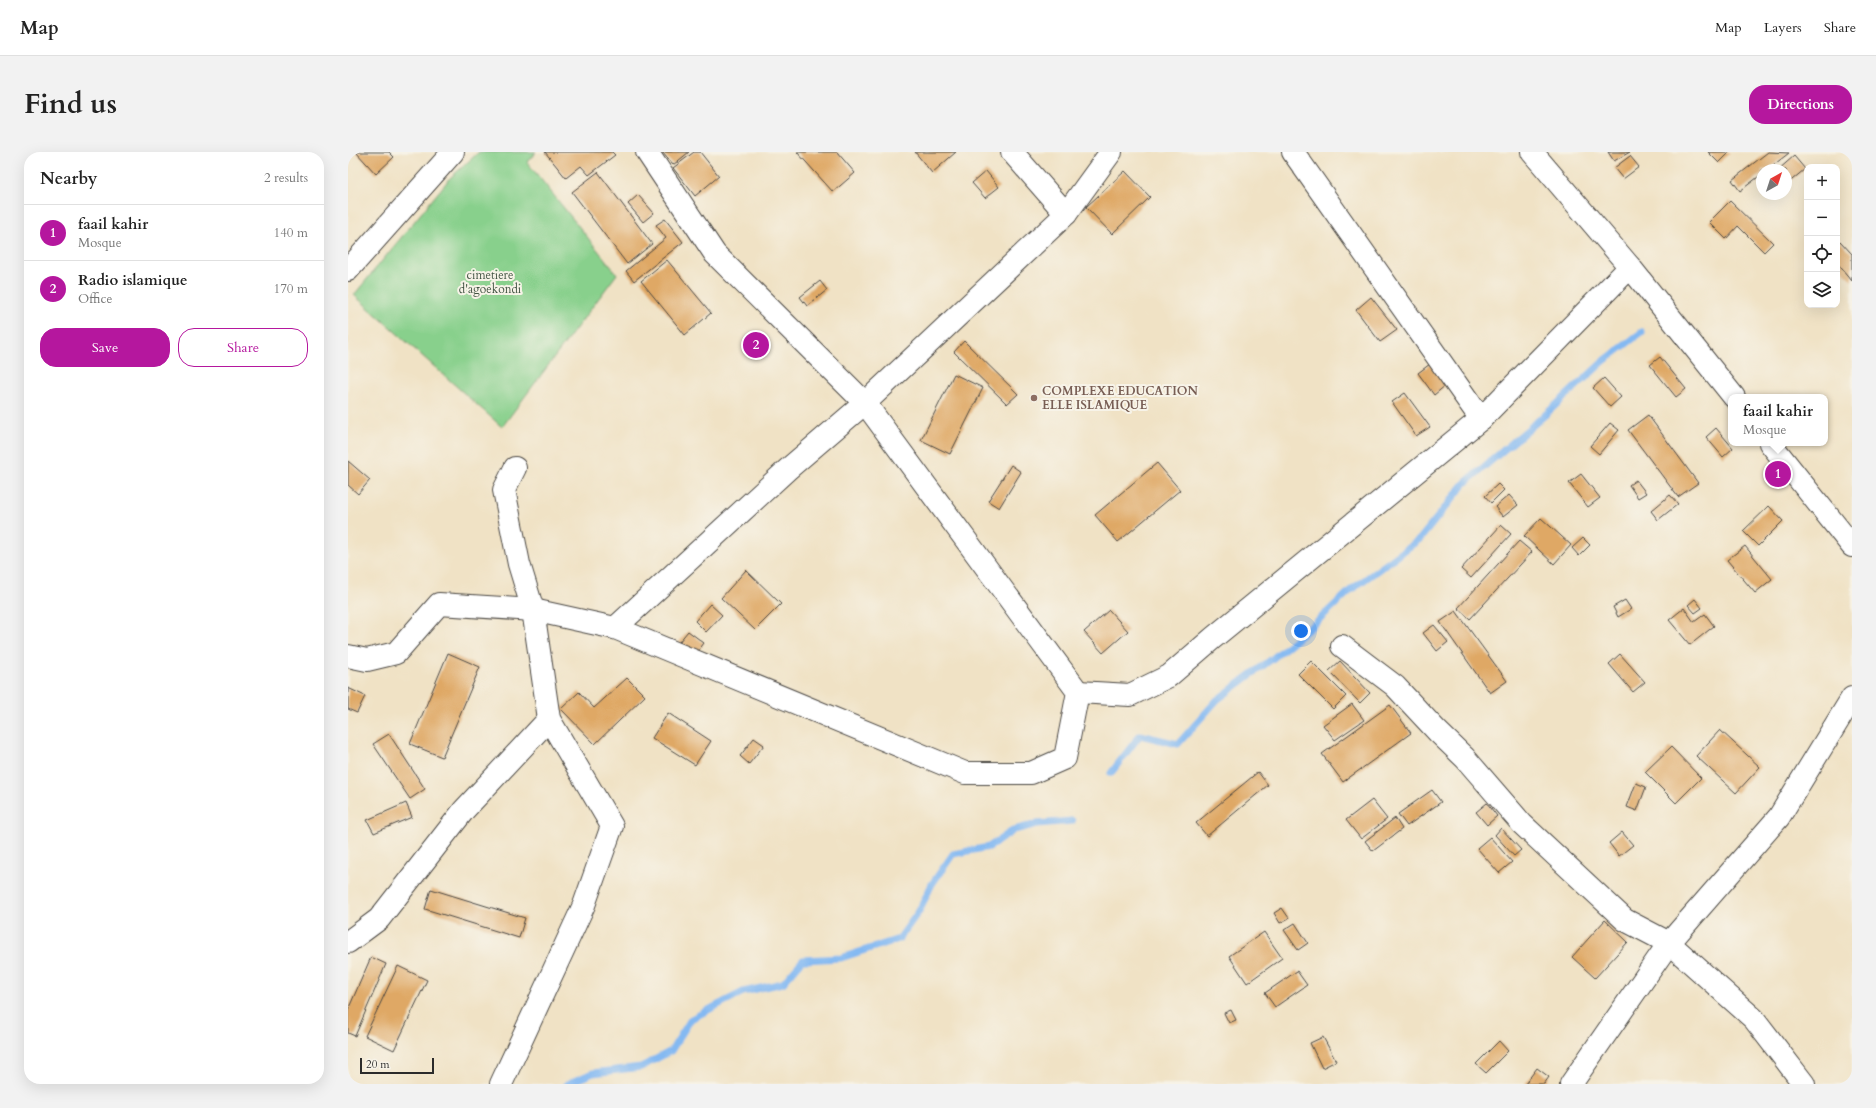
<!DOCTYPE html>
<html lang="en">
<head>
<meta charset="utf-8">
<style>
  :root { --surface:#fff; --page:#f2f2f2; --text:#222; --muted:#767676; --line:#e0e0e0; --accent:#b5179e }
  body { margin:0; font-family:Cardo,serif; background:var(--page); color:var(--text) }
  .controls { position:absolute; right:12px; top:12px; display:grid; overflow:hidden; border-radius:8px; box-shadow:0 4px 16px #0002 }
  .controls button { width:36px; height:36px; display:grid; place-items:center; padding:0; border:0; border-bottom:1px solid var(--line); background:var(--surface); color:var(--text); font:20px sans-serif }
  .compass { position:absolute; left:1408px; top:12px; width:36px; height:36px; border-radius:50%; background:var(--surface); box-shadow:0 4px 16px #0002; rotate:39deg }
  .scale { position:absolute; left:12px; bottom:10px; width:74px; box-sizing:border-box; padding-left:4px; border:2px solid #2b2b2b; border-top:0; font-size:11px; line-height:14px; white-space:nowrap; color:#2b2b2b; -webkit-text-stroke:3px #f7f3e8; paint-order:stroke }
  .you { position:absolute; left:953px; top:479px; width:14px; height:14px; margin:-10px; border:3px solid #fff; border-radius:50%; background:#1a73e8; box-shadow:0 0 0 6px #1a73e833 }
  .badge { display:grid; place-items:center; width:26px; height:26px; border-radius:50%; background:var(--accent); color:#fff; font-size:13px; font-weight:700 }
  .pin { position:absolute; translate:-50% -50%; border:2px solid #fff; box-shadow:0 1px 4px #0006 }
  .popup { position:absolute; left:1380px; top:242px; width:100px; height:52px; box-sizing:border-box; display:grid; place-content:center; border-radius:8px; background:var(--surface); filter:drop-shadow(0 1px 3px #0005); font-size:13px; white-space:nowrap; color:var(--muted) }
  .popup b { font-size:15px; color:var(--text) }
  .popup::after { content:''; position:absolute; left:50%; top:100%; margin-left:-8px; border:8px solid transparent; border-top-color:var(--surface) }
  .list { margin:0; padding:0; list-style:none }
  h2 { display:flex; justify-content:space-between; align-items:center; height:52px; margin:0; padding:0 16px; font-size:17px }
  h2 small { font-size:13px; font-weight:400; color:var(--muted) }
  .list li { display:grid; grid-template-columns:26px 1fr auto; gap:12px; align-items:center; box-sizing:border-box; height:56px; padding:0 16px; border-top:1px solid var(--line) }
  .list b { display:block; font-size:15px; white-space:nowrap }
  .list p { margin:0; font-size:13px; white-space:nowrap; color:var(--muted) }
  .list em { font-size:13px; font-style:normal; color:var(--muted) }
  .actions { display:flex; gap:8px; padding:12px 16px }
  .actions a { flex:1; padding:9px 0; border:1px solid var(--accent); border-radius:16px; text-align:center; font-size:14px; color:var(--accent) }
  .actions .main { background:var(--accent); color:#fff }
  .icon { flex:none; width:22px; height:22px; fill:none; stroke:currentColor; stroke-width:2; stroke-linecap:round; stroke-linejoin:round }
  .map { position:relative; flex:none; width:1504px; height:932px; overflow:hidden; border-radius:16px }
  header { display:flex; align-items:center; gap:24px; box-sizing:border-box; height:56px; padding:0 20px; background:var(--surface); border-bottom:1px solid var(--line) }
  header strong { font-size:19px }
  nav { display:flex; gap:22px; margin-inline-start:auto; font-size:14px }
  .intro { display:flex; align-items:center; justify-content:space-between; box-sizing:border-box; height:96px; padding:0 24px }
  h1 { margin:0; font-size:28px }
  .button { padding:10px 18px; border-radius:16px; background:var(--accent); color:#fff; font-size:14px; font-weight:700 }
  main { display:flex; gap:24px; padding:0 24px }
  aside { flex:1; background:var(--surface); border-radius:16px; box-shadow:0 4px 16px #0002 }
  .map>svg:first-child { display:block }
  .green { fill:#88d08c; stroke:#5a7e5c }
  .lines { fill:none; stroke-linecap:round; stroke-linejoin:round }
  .stream { stroke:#84b9f2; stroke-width:7 }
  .building { fill:#dfa865 }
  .street-casing { stroke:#494642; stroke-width:24 }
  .secondary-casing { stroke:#494642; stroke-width:24 }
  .street { stroke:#fff; stroke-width:22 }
  .secondary { stroke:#fff; stroke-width:22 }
  .education-dot { fill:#8d6e63; stroke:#f7f3e8; stroke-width:1.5 }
  .labels { text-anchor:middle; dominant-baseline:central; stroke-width:4; stroke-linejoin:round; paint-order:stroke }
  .park-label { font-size:12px; fill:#425443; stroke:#f7f3e8 }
  .education-label { font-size:12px; font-weight:bold; fill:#785e54; stroke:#f7f3e8; text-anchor:start }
</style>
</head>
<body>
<header>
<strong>Map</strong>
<nav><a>Map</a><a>Layers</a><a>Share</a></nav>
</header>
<div class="intro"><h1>Find us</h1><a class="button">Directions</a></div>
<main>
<aside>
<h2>Nearby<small>2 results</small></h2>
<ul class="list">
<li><span class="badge">1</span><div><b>faail kahir</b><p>Mosque</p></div><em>140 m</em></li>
<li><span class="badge">2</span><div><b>Radio islamique</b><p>Office</p></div><em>170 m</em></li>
</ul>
<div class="actions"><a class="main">Save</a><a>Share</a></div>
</aside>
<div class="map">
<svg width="1504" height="932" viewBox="0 0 1504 932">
  <rect width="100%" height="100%" fill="#f7f3e8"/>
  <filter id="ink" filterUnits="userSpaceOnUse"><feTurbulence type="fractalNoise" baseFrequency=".025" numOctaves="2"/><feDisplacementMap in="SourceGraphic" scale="8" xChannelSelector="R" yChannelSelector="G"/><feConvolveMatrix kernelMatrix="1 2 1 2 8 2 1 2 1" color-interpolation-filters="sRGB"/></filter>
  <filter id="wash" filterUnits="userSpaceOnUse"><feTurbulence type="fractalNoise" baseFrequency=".012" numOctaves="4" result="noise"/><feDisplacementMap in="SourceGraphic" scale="16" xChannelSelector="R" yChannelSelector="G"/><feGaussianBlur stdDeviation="0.9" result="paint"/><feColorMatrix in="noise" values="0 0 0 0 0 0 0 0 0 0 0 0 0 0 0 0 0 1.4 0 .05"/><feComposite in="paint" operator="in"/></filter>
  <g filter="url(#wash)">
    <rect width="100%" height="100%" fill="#f0e2c5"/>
    <!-- green -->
    <path class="green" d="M131,0H188L179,10L269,122L154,275L6,143L102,26Z"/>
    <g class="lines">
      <!-- stream -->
      <g class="stream">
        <path d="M763,621L792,583L830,592L869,548L924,507L964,474L1004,437L1072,387L1117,331L1198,262L1256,209L1294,180"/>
        <path d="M219,932L245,921L293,915L323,899L343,867L395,840L435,831L455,808L493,806L551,787L571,759L584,732L605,702L641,695L666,678L689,672L724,669"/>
      </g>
    </g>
    <g id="blocks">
      <!-- building -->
      <g class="building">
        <path d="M8,0H41L46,5L28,22Z"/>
        <path d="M197,0H264L267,3L241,23L233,14L218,26Z"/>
        <path d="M314,0H341L325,13Z"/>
        <path d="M346,0H352L371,24L347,44L325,16Z"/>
        <path d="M449,0H489L507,21L485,40Z"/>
        <path d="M567,0H608L584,21Z"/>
        <path d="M1260,0H1282L1266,9Z"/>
        <path d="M1360,0H1382L1371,11Z"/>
        <path d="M1420,0L1441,1L1419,18H1414V22L1392,39L1384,28Z"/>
        <path d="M1282,4L1291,15L1275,27L1266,16Z"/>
        <path d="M1446,4L1457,17L1438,33V18H1430Z"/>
        <path d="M638,19L651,35L637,46L624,31Z"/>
        <path d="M777,19L802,45L764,82L738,55Z"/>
        <path d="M250,20L304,92L279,112L224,40Z"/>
        <path d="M290,43L306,61L295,70L280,52Z"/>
        <path d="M1382,49L1425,91L1416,100L1390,74L1378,87L1361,70Z"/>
        <path d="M317,67L335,90L286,129L278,119L318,86L308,73Z"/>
        <path d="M1492,89L1504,102V129L1489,111V92Z"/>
        <path d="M319,108L363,161L337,183L293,129Z"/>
        <path d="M472,129L479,138L459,154L452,145Z"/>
        <path d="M1023,145L1049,178L1032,190L1008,158Z"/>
        <path d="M616,189L670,242L659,252L606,200Z"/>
        <path d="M1312,205L1338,237L1328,245L1302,213Z"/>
        <path d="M1082,212L1098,233L1086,243L1070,221Z"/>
        <path d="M606,222L635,236L602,302L573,288Z"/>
        <path d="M1256,226L1273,245L1262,255L1245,236Z"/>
        <path d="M1057,241L1082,275L1068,284L1044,250Z"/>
        <path d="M1300,263L1350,331L1330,345L1280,278Z"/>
        <path d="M1262,271L1271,278L1251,302L1242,294Z"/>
        <path d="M1368,276L1385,296L1375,305L1358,285Z"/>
        <path d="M0,309L22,328L10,342L0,333Z"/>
        <path d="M809,311L832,338L770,390L747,363Z"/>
        <path d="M663,313L673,320L651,356L640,349Z"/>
        <path d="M1233,322L1252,346L1240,355L1221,331Z"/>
        <path d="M1288,328L1298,341L1290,346L1281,333Z"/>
        <path d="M1150,332L1156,338L1143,351L1137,344Z"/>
        <path d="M1161,343L1170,353L1155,365L1147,355Z"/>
        <path d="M1322,343L1330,352L1310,368L1303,359Z"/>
        <path d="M1421,354L1435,369L1410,394L1395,379Z"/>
        <path d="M1193,366L1223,393L1206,412L1176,384Z"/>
        <path d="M1153,373L1163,382L1123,426L1113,417Z"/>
        <path d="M1235,386L1242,393L1231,404L1224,396Z"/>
        <path d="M1171,389L1184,400L1122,467L1110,456Z"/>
        <path d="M1397,394L1424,427L1407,441L1379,408Z"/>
        <path d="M398,418L433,452L407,478L373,446Z"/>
        <path d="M1347,447L1354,456L1347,461L1340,453Z"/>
        <path d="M1277,448L1283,457L1270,465L1265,455Z"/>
        <path d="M362,452L374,463L358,480L347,469Z"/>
        <path d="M1336,456L1346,470L1357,462L1366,474L1342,493L1321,468Z"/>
        <path d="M761,458L780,479L755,501L736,480Z"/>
        <path d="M1108,459L1159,529L1142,541L1092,470Z"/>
        <path d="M1086,473L1100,490L1089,499L1075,481Z"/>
        <path d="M340,479L356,491L347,503L331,490Z"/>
        <path d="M100,501L132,515L94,605L62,592Z"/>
        <path d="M1272,502L1297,530L1285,540L1261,512Z"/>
        <path d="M963,509L998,544L985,557L950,522Z"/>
        <path d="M992,509L1022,541L1012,551L981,519Z"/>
        <path d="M279,526L297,544L247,592L213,557L231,540L246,556Z"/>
        <path d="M0,536L17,544L9,561L0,557Z"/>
        <path d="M1004,552L1016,568L987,588L975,573Z"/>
        <path d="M1042,553L1063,581L995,630L974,602Z"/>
        <path d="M320,561L363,589L347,613L304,586Z"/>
        <path d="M1372,578L1412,615L1388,641L1348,604Z"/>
        <path d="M41,582L77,637L62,647L25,592Z"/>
        <path d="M406,586L416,593L401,612L392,604Z"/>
        <path d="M1323,595L1353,626L1328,651L1297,620Z"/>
        <path d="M910,620L920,633L859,684L848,671Z"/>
        <path d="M1288,631L1298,635L1289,659L1279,655Z"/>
        <path d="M1084,638L1093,650L1059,674L1050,662Z"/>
        <path d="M1024,648L1039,667L1013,687L998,668Z"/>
        <path d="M58,651L64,665L26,681L19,668Z"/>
        <path d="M1139,651L1149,664L1139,673L1128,660Z"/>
        <path d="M1047,666L1054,677L1025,699L1017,689Z"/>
        <path d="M1153,676L1173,698L1166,704L1147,683Z"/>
        <path d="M1274,680L1285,693L1271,704L1261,691Z"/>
        <path d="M1142,685L1164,710L1151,721L1129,696Z"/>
        <path d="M83,737L177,766L171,786L77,757Z"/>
        <path d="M934,756L941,766L932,771L926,761Z"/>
        <path d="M1257,768L1280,790L1247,826L1224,805Z"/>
        <path d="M947,771L960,791L950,798L936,778Z"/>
        <path d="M916,780L934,806L899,831L881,804Z"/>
        <path d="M23,805L38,812L7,884L0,881V858Z"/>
        <path d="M50,814L79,828L46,898L17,884Z"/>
        <path d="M949,819L959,833L927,855L917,841Z"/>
        <path d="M883,858L888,868L881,871L876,861Z"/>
        <path d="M975,885L988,909L974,916L962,891Z"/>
        <path d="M1151,889L1160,899L1138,921L1128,912Z"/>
        <path d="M1189,916L1201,925L1196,932H1177Z"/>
      </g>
    </g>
  </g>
  <g filter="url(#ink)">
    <use href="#blocks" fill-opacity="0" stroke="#494642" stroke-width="1"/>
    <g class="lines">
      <!-- street casing -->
      <g class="street-casing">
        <g id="street">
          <path d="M664,0L718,62"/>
          <path d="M945,0L1133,267"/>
          <path d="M0,118L105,0"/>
          <path d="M267,476L617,621H683L717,606L730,540L517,251L367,102L299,0"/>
          <path d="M994,494L1047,534L1089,579L1117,606L1174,672L1277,768L1321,791L1406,867L1456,932"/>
          <path d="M0,504L19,508L48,501L91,452L185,458L267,476L440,317L517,251L718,62L763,0"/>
          <path d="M730,540L782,543L821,524L865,486L1133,267L1282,115"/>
          <path d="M0,790L31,767L116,658L201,567"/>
          <path d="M153,932L236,753L264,674L201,567L185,458L171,412L156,338L167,316"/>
          <path d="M1223,932L1321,791L1431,665L1504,546"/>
        </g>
      </g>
      <!-- secondary casing -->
      <g class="secondary-casing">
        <g id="secondary">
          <path d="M1184,0L1282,115L1386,245"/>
          <path d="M1422,291L1504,394"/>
        </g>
      </g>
      <!-- street -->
      <use href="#street" class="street"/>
      <!-- secondary -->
      <use href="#secondary" class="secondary"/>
    </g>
  </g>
  <!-- markers -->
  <circle class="education-dot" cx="686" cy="246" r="4"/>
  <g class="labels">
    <!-- park labels -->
    <g class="park-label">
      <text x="142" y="123">cimetiere<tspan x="142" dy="14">d'agoekondi</tspan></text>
    </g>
    <!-- education labels -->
    <g class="education-label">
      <text x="694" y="239">COMPLEXE EDUCATION<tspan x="694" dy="14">ELLE ISLAMIQUE</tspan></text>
    </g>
  </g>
</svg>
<div class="controls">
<button>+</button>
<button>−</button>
<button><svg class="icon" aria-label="locate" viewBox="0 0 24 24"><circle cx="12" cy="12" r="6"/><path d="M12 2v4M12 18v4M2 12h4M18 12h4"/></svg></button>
<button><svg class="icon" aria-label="layers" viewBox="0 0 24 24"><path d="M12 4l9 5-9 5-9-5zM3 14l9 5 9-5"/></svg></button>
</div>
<svg class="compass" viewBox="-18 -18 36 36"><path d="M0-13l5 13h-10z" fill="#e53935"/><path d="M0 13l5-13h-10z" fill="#767676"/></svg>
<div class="scale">20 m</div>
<div class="you"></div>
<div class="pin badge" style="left:1430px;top:322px">1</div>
<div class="popup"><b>faail kahir</b>Mosque</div>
<div class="pin badge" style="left:408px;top:193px">2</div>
</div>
</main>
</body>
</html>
